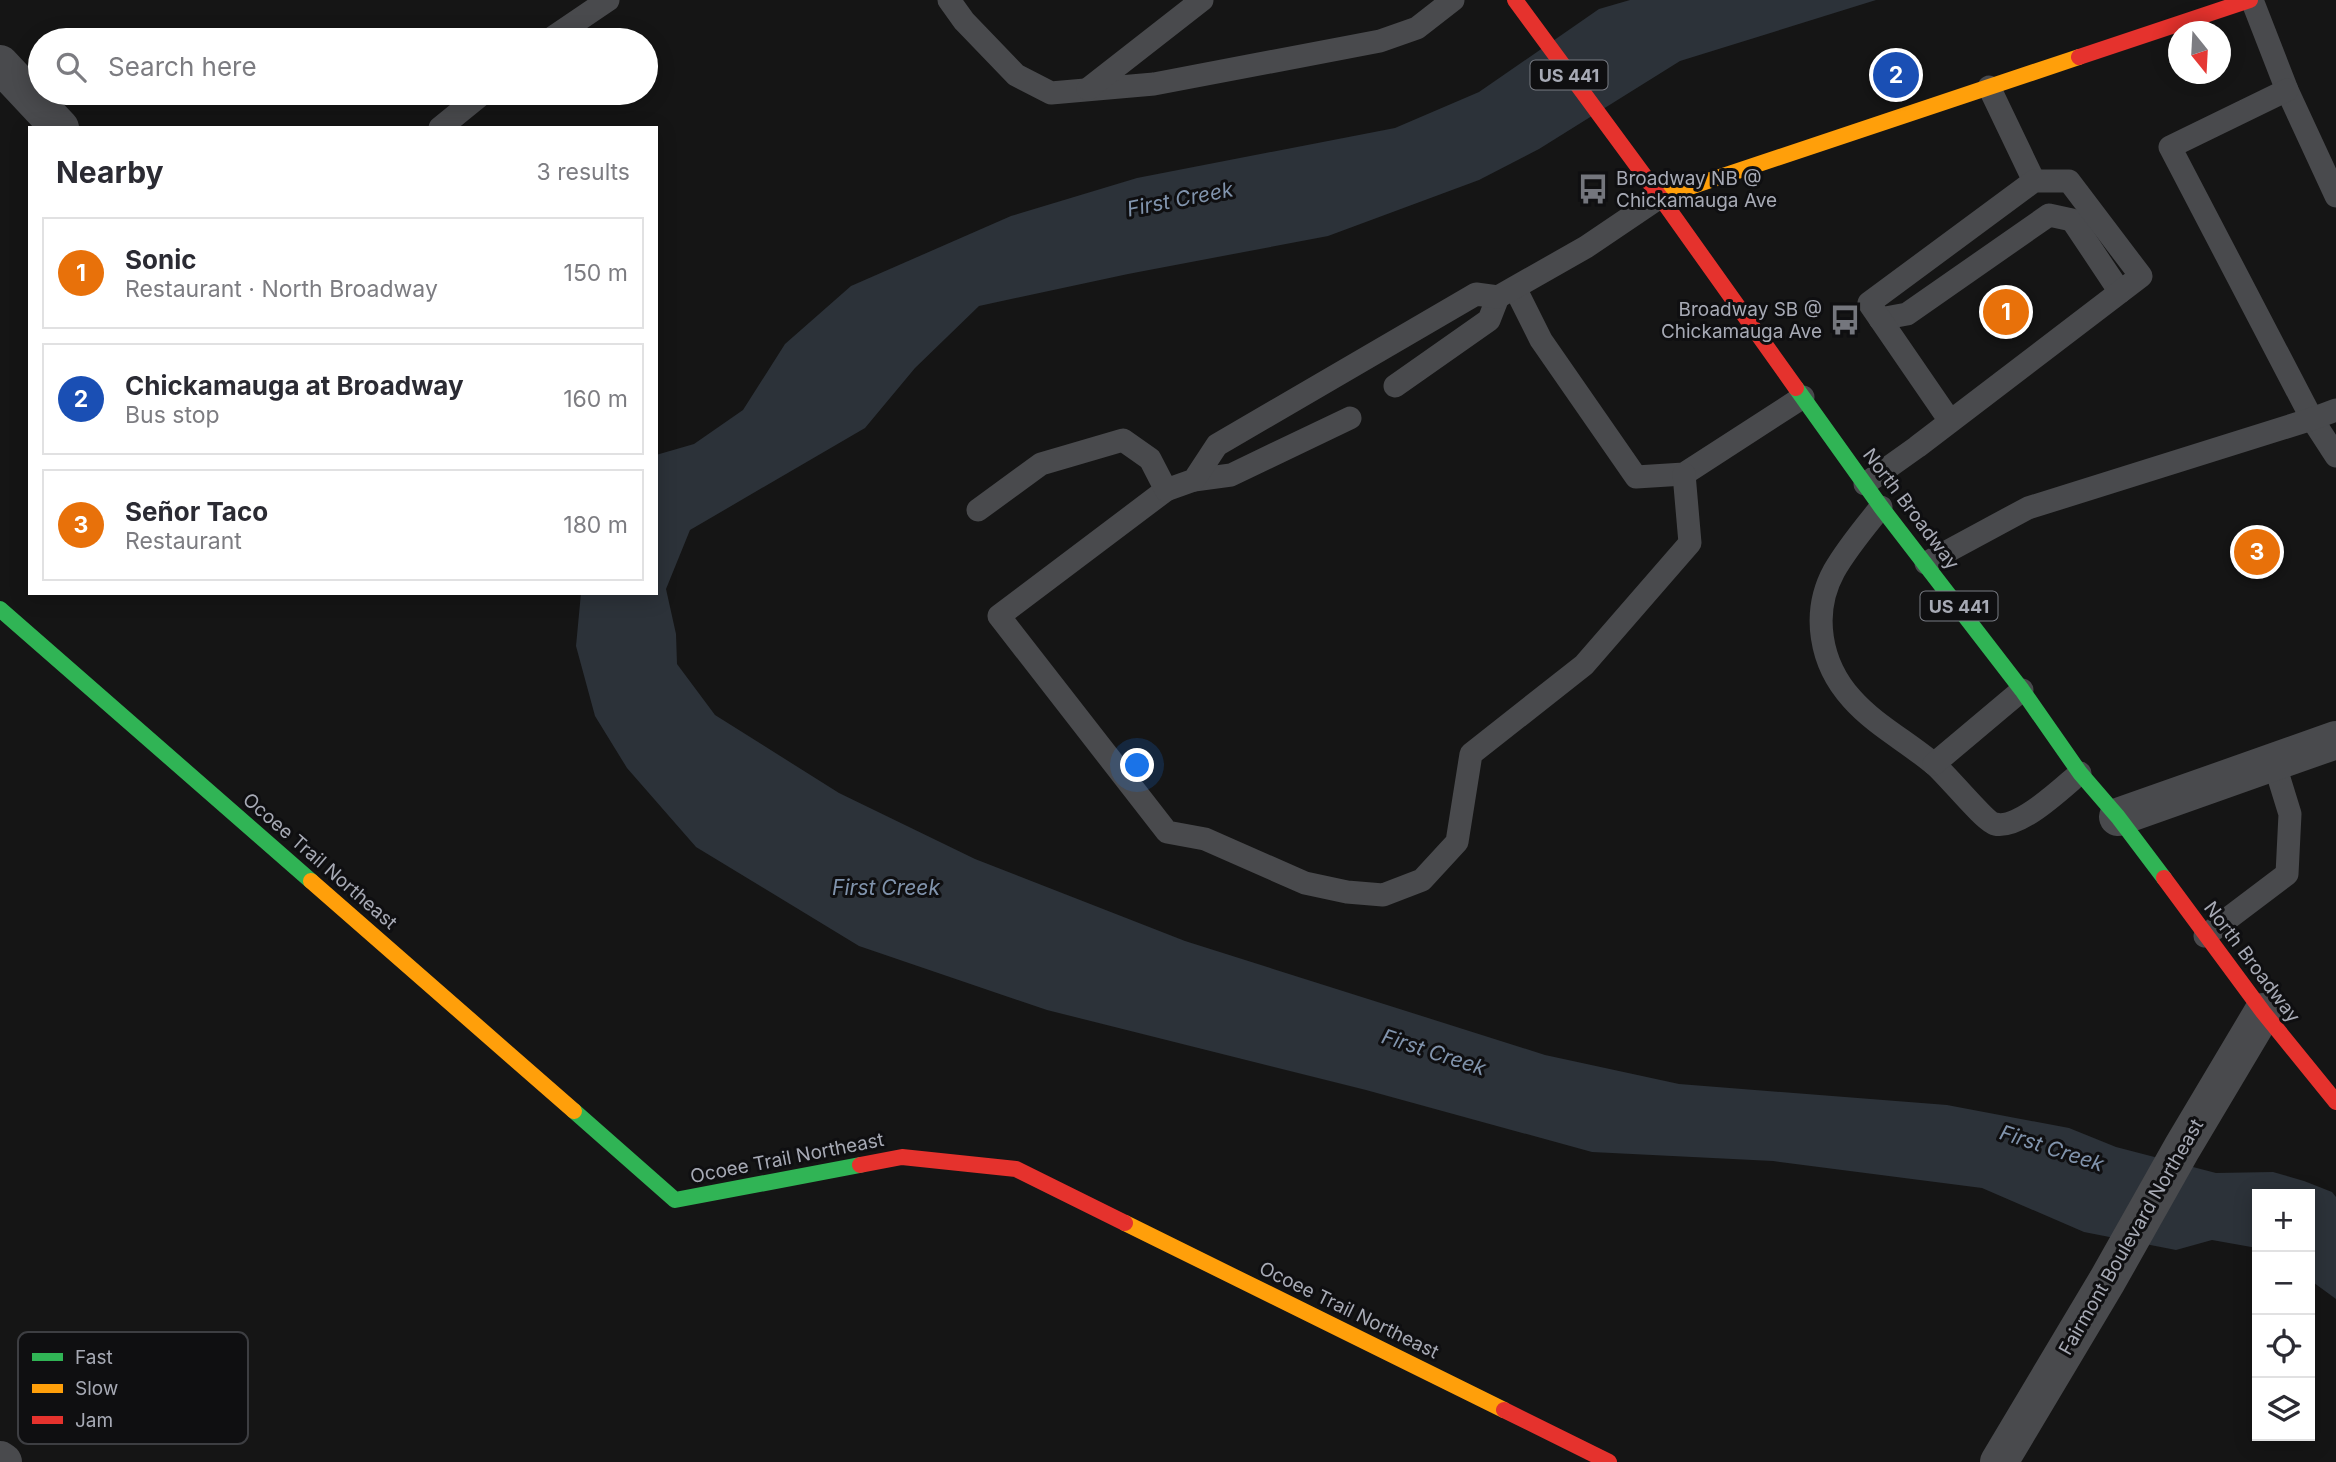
<!DOCTYPE html>
<html lang="en">
<head>
<meta charset="utf-8">
<style>
  :root { --surface:#fff; --page:#f7f7f7; --text:#2b2b33; --muted:#7c7c81; --line:#e1e1e2; --accent:#db2777 }
  body { margin:0; font-family:Inter,sans-serif; background:var(--page); color:var(--text) }
  .controls { position:absolute; right:21px; bottom:21px; display:grid; overflow:hidden; border-radius:0px; box-shadow:0 4px 18px #0003 }
  .controls button { width:63px; height:63px; display:grid; place-items:center; padding:0; border:0; border-bottom:2px solid var(--line); background:var(--surface); color:var(--text); font:35px sans-serif }
  .compass { position:absolute; left:2168px; top:21px; width:63px; height:63px; border-radius:50%; background:var(--surface); box-shadow:0 4px 18px #0003; rotate:162deg }
  .you { position:absolute; left:1138px; top:766px; width:24px; height:24px; margin:-18px; border:5px solid #fff; border-radius:50%; background:#1a73e8; box-shadow:0 0 0 10px #1a73e833 }
  .badge { display:grid; place-items:center; width:46px; height:46px; border-radius:50%; background:var(--accent); color:#fff; font-size:23px; font-weight:700 }
  .pin { position:absolute; translate:-50% -50%; border:4px solid #fff; box-shadow:0 2px 7px #0006 }
  .list { margin:0; padding:0; list-style:none }
  h2 { display:flex; justify-content:space-between; align-items:center; height:91px; margin:0; padding:0 28px; font-size:30px }
  h2 small { font-size:23px; font-weight:400; color:var(--muted) }
  .list li { display:grid; grid-template-columns:46px 1fr auto; gap:21px; align-items:center; box-sizing:border-box; height:112px; margin:0 14px 14px; padding:0 14px; border:2px solid var(--line); border-radius:0px }
  .list b { display:block; font-size:26px; white-space:nowrap }
  .list p { margin:0; font-size:23px; white-space:nowrap; color:var(--muted) }
  .list em { font-size:23px; font-style:normal; color:var(--muted) }
  .icon { flex:none; width:38px; height:38px; fill:none; stroke:currentColor; stroke-width:2; stroke-linecap:round; stroke-linejoin:round }
  .map { position:relative; flex:none; width:2336px; height:1462px; overflow:hidden }
  .search { position:absolute; background:var(--surface); box-shadow:0 4px 18px #0003; left:28px; top:28px; width:630px; height:77px; display:flex; align-items:center; gap:18px; box-sizing:border-box; padding:0 24px; border-radius:38px; color:var(--muted); font-size:26px }
  .panel { position:absolute; background:var(--surface); box-shadow:0 4px 18px #0003; left:28px; top:126px; width:630px; height:469px; border-radius:0px }
  .map>svg:first-child { display:block }
  .water { fill:#2c3239 }
  .lines { fill:none; stroke-linecap:round; stroke-linejoin:round }
  .lane { stroke:#494a4d; stroke-width:23 }
  .street { stroke:#494a4d; stroke-width:38 }
  .fast { stroke:#30b455; stroke-width:16 }
  .slow { stroke:#ff9f0a; stroke-width:16 }
  .jam { stroke:#e5322d; stroke-width:16 }
  .labels { text-anchor:middle; dominant-baseline:central; stroke-width:6; stroke-linejoin:round; paint-order:stroke }
  .shield { fill:#0f0f11; stroke:#797c84; stroke-width:2 }
  .shield-label { font-size:18px; font-weight:bold; fill:#a7aab5 }
  .poi-label { font-size:19px; fill:#a7aab5; stroke:#0f0f11; text-anchor:start }
  .street-label { font-size:19px; fill:#a7aab5; stroke:#0f0f11 }
  .water-label { font-size:21px; font-style:italic; fill:#8194ad; stroke:#0f0f11 }
  .key { fill:#0f0f11; stroke:#3d3e42; stroke-width:2 }
  .key-label { font-size:19px; fill:#a7aab5 }
</style>
</head>
<body>
<div class="map">
<svg width="2336" height="1462" viewBox="0 0 2336 1462">
  <rect width="100%" height="100%" fill="#151515"/>
  <!-- water -->
  <path class="water" d="M1630,0H1876L1680,61L1539,149L1479,180L1328,236L1128,274L979,306L915,368L865,428L690,530L666,589L676,634L677,664L715,715L839,793L975,859L1185,941L1545,1055L1679,1084L1947,1105L2069,1128L2116,1147L2216,1173L2273,1172L2304,1181L2332,1192L2336,1197V1299L2310,1280V1194H2257V1248L2212,1240L2176,1250L2084,1232L1982,1188L1773,1161L1592,1152L1366,1090L1047,1010L859,946L696,847L627,768L595,716L576,646L581,593H656V455L694,444L743,410L785,344L851,286L1011,216L1137,178L1395,128L1479,92L1599,9Z"/>
  <g class="lines">
    <!-- lane -->
    <g class="lane">
      <path d="M949,0L964,21L1016,75L1051,93L1154,84L1380,41L1417,28L1453,0"/>
      <path d="M2252,0L2287,90L2336,196"/>
      <path d="M549,40L608,0"/>
      <path d="M1989,87L2034,181"/>
      <path d="M1088,89L1202,0"/>
      <path d="M2287,90L2170,147L2312,419L2336,456"/>
      <path d="M440,128L483,93"/>
      <path d="M1515,288L1541,340L1636,477L1684,474L1803,397"/>
      <path d="M1880,319L1907,314L2049,215L2072,220L2120,292"/>
      <path d="M1395,386L1489,320L1498,297"/>
      <path d="M1194,480L1231,475L1350,418"/>
      <path d="M1865,484L1917,447L2141,276L2069,181H2034L1869,303L1950,421"/>
      <path d="M1166,490L999,616L1167,832L1205,839L1305,883L1347,892L1383,895L1422,880L1457,842L1471,754L1584,665L1690,543L1684,474"/>
      <path d="M1881,507C1865,527 1847,548 1834,571C1811,613 1820,664 1852,699C1875,725 1908,742 1935,765C1947,775 1985,822 1995,824C2019,830 2062,788 2080,773"/>
      <path d="M978,510L1041,464L1123,440L1150,459L1166,490L1194,480L1217,445L1476,294L1498,297L1586,247L1660,197"/>
      <path d="M1926,563L2028,508L2312,419L2336,410"/>
      <path d="M1934,764L2022,690"/>
      <path d="M2205,936L2287,874L2290,814L2274,762"/>
    </g>
    <!-- street -->
    <g class="street">
      <path d="M0,64L60,128"/>
      <path d="M2118,817L2336,740"/>
      <path d="M0,1460L3,1462"/>
      <path d="M1999,1462L2107,1281L2182,1148L2263,1012"/>
    </g>
    <!-- fast -->
    <g class="fast">
      <path d="M1796,388L1881,507L2022,690L2080,773L2118,817L2164,878"/>
      <path d="M0,609L311,881"/>
      <path d="M574,1111L675,1200L860,1165"/>
    </g>
    <!-- slow -->
    <g class="slow">
      <path d="M1660,197L2079,57"/>
      <path d="M311,881L574,1111"/>
      <path d="M1125,1223L1504,1410"/>
    </g>
    <!-- jam -->
    <g class="jam">
      <path d="M1515,0L1660,197L1796,388"/>
      <path d="M2079,57L2250,0"/>
      <path d="M2164,878L2263,1012L2336,1102"/>
      <path d="M860,1165L902,1157L1016,1169L1125,1223"/>
      <path d="M1504,1410L1609,1462"/>
    </g>
  </g>
  <!-- icons -->
  <defs>
    <g id="bus-bare" transform="scale(2.415)"><path d="M-5-6H5V4H4V6H2V4H-2V6H-4V4H-5ZM-3.5-4V0h7V-4ZM-3.5 1.2v1.5H-2V1.2ZM2 1.2v1.5H3.5V1.2Z" fill="#74767d" stroke="#0f0f11" stroke-width="2.5" paint-order="stroke"/></g>
  </defs>
  <g fill-rule="evenodd">
    <use href="#bus-bare" x="1593" y="189"/>
    <use href="#bus-bare" x="1845" y="320"/>
  </g>
  <g class="labels">
    <!-- shield labels -->
    <g class="shield">
      <rect x="1530.5" y="60.5" width="77" height="29" rx="5"/>
      <rect x="1920.5" y="591.5" width="77" height="29" rx="5"/>
    </g>
    <g class="shield-label">
      <text x="1569" y="75">US 441</text>
      <text x="1959" y="606">US 441</text>
    </g>
    <!-- poi labels -->
    <g class="poi-label">
      <text x="1616" y="178">Broadway NB @<tspan x="1616" dy="22">Chickamauga Ave</tspan></text>
      <text x="1822" y="309" text-anchor="end">Broadway SB @<tspan x="1822" dy="22">Chickamauga Ave</tspan></text>
    </g>
    <!-- street labels -->
    <g class="street-label">
      <text transform="translate(1911 509) rotate(53)">North Broadway</text>
      <text transform="translate(320 861) rotate(41)">Ocoee Trail Northeast</text>
      <text transform="translate(2252 962) rotate(53)">North Broadway</text>
      <text transform="translate(787 1158) rotate(-11)">Ocoee Trail Northeast</text>
      <text transform="translate(2131 1237) rotate(-60)">Fairmont Boulevard Northeast</text>
      <text transform="translate(1349 1310) rotate(26)">Ocoee Trail Northeast</text>
    </g>
    <!-- water labels -->
    <g class="water-label">
      <text transform="translate(1180 199) rotate(-11)">First Creek</text>
      <text x="886" y="887">First Creek</text>
      <text transform="translate(1434 1052) rotate(18)">First Creek</text>
      <text transform="translate(2052 1148) rotate(18)">First Creek</text>
    </g>
  </g>
  <!-- legend -->
  <rect x="18" y="1332" width="230" height="112" rx="10" class="key"/>
  <rect x="32" y="1353" width="31" height="8" fill="#30b455"/>
  <rect x="32" y="1384" width="31" height="9" fill="#ff9f0a"/>
  <rect x="32" y="1416" width="31" height="8" fill="#e5322d"/>
  <g class="key-label">
    <text x="75" y="1364">Fast</text>
    <text x="75" y="1395">Slow</text>
    <text x="75" y="1427">Jam</text>
  </g>
</svg>
<div class="controls">
<button>+</button>
<button>−</button>
<button><svg class="icon" aria-label="locate" viewBox="0 0 24 24"><circle cx="12" cy="12" r="6"/><path d="M12 2v4M12 18v4M2 12h4M18 12h4"/></svg></button>
<button><svg class="icon" aria-label="layers" viewBox="0 0 24 24"><path d="M12 4l9 5-9 5-9-5zM3 14l9 5 9-5"/></svg></button>
</div>
<svg class="compass" viewBox="-18 -18 36 36"><path d="M0-13l5 13h-10z" fill="#e53935"/><path d="M0 13l5-13h-10z" fill="#7c7c81"/></svg>
<div class="you"></div>
<div class="pin badge" style="left:2006px;top:312px;background:#e8710a">1</div>
<div class="pin badge" style="left:1896px;top:75px;background:#1a4fb4">2</div>
<div class="pin badge" style="left:2257px;top:552px;background:#e8710a">3</div>
<div class="search"><svg class="icon" aria-label="search" viewBox="0 0 24 24"><circle cx="10" cy="10" r="6"/><path d="M15 15l6 6"/></svg>Search here</div>
<section class="panel">
<h2>Nearby<small>3 results</small></h2>
<ul class="list">
<li><span class="badge" style="background:#e8710a">1</span><div><b>Sonic</b><p>Restaurant · North Broadway</p></div><em>150 m</em></li>
<li><span class="badge" style="background:#1a4fb4">2</span><div><b>Chickamauga at Broadway</b><p>Bus stop</p></div><em>160 m</em></li>
<li><span class="badge" style="background:#e8710a">3</span><div><b>Señor Taco</b><p>Restaurant</p></div><em>180 m</em></li>
</ul>
</section>
</div>
</body>
</html>
